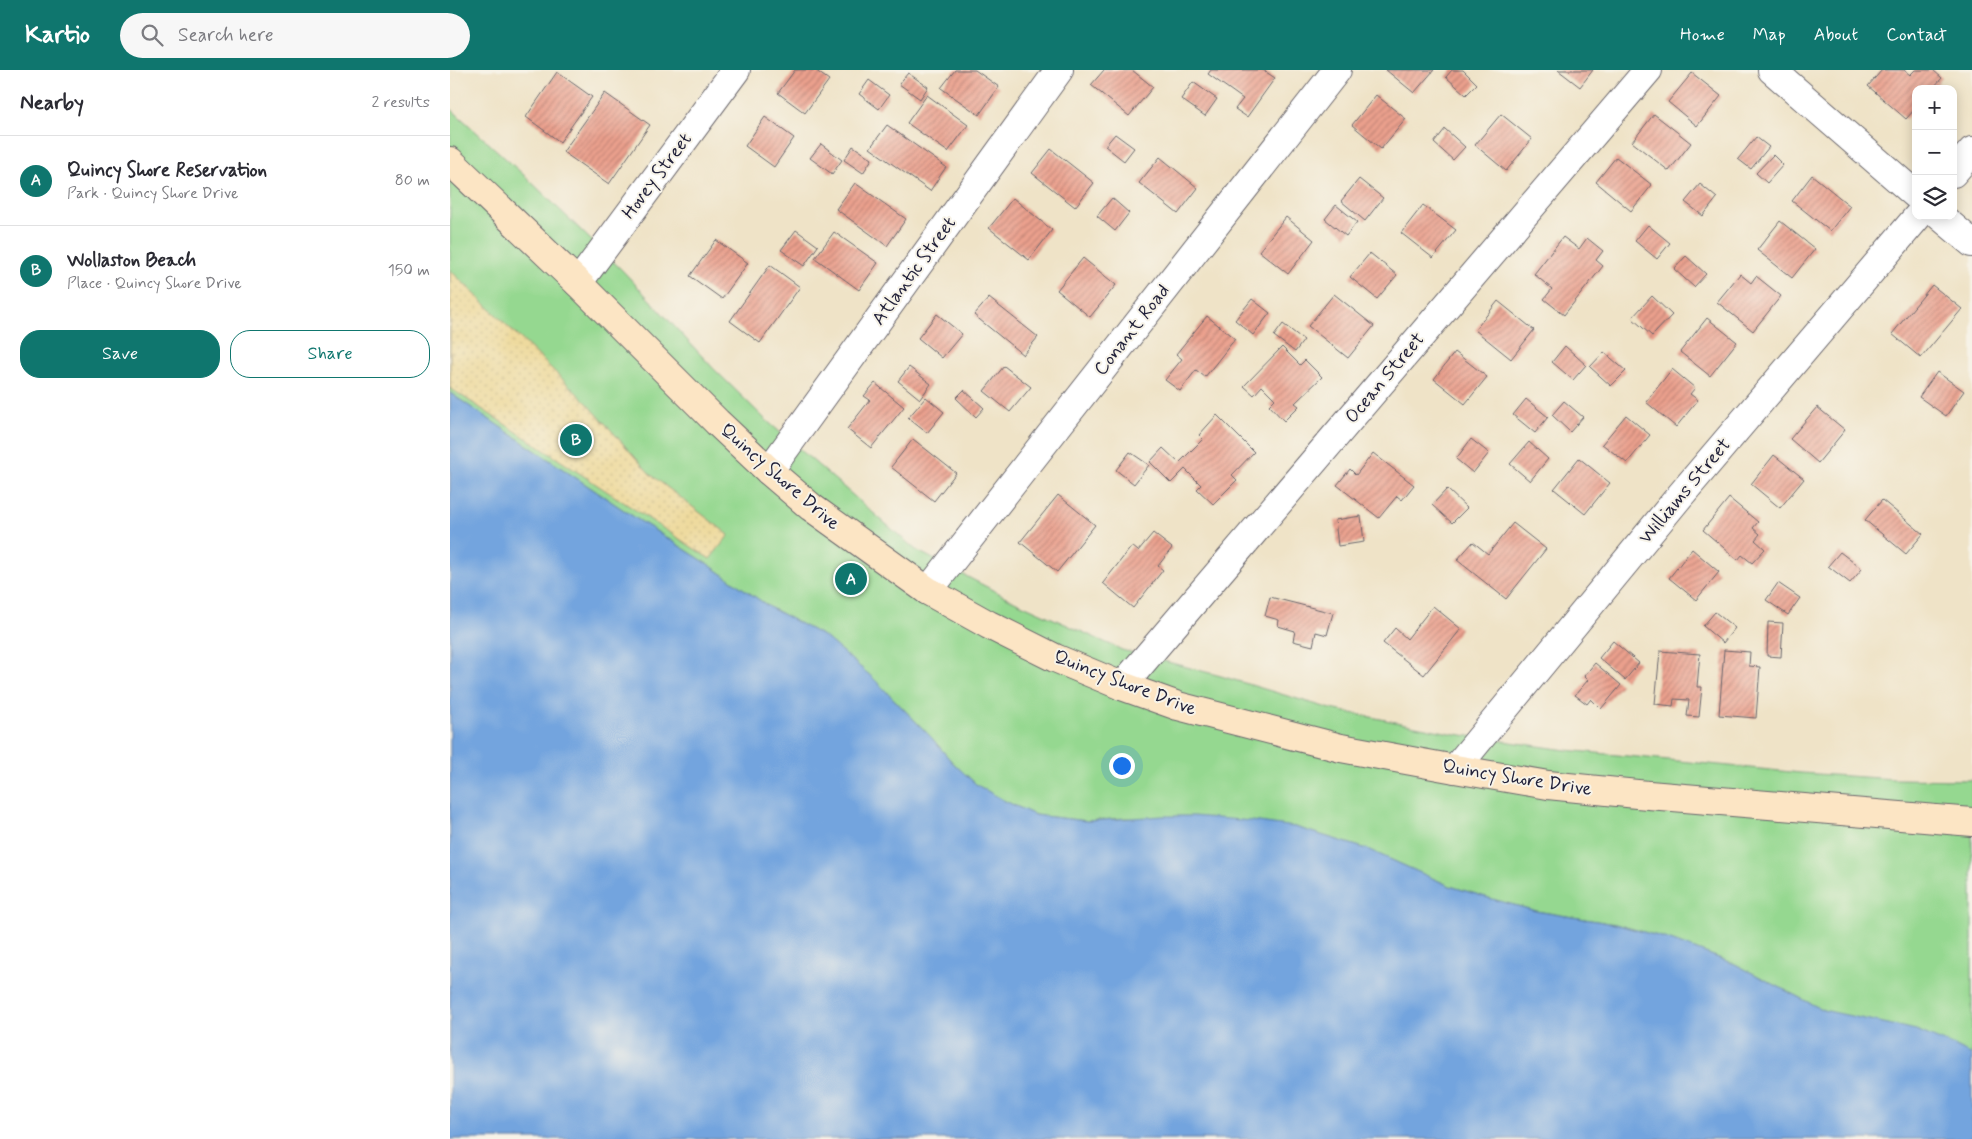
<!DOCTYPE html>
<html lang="en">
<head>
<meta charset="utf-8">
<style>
  :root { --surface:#fff; --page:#f7f7f7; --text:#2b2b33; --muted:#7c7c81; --line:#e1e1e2; --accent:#0f766e }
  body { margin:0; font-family:Mynerve,sans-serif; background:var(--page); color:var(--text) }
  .controls { position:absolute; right:15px; top:15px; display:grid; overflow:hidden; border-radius:10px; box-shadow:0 2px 12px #0003 }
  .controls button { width:45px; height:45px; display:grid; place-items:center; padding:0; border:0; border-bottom:1px solid var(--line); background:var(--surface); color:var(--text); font:25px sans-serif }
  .you { position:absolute; left:671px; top:695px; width:18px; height:18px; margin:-12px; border:4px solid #fff; border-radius:50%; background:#1a73e8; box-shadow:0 0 0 8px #1a73e833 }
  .badge { display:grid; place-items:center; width:32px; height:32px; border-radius:50%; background:var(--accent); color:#fff; font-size:16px; font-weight:700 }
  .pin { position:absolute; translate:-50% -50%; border:2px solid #fff; box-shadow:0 1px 5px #0006 }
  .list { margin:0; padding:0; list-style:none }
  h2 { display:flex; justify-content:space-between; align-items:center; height:65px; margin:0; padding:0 20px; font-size:21px }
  h2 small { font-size:16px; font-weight:400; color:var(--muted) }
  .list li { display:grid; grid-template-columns:32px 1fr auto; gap:15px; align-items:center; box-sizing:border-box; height:90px; padding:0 20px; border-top:1px solid var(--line) }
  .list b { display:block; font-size:19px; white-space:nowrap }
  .list p { margin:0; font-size:16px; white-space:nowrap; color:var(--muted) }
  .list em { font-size:16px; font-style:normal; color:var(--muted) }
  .actions { display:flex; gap:10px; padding:15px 20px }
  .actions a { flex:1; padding:11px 0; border:1px solid var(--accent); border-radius:20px; text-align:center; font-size:18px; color:var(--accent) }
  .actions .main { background:var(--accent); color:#fff }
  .icon { flex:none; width:28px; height:28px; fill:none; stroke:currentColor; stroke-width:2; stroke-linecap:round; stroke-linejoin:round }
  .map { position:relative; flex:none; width:1522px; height:1069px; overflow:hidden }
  header { display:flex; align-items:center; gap:30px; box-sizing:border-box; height:70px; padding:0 25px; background:var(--accent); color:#fff }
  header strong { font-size:24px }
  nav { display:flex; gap:28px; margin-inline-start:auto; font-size:18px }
  .search { width:350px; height:45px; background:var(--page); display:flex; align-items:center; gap:12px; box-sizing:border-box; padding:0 18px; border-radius:28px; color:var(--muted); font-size:19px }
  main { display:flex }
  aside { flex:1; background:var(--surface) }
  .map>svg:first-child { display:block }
  .green { fill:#95d890; stroke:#5c7d66 }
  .sand { fill:url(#sand-dots); stroke:#887e6c }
  .water { fill:#73a4de; stroke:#4a638c }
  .building { fill:url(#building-hatch) }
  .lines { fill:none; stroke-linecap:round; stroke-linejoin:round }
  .street-casing { stroke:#6a666c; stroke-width:30 }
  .secondary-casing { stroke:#6a666c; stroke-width:30 }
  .street { stroke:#fff; stroke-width:28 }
  .secondary { stroke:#fce5c4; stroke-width:28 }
  .labels { text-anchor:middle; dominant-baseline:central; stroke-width:4; stroke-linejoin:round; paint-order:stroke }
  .street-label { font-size:19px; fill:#22223b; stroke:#f7f3e8 }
</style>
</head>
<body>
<header>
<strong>Kartio</strong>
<div class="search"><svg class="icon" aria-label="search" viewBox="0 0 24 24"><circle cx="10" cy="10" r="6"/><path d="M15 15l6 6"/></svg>Search here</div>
<nav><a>Home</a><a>Map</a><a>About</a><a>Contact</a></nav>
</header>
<main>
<aside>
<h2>Nearby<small>2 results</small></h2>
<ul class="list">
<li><span class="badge">A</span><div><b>Quincy Shore Reservation</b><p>Park · Quincy Shore Drive</p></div><em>80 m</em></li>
<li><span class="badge">B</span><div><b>Wollaston Beach</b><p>Place · Quincy Shore Drive</p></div><em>150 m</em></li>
</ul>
<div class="actions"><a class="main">Save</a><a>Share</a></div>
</aside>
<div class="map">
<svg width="1522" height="1069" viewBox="0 0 1522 1069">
  <defs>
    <pattern id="sand-dots" width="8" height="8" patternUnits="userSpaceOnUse" patternTransform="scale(1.25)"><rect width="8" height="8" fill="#eeda9e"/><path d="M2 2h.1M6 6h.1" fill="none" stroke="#ccbb89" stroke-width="1.8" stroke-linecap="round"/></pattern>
    <pattern id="building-hatch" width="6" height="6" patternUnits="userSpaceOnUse" patternTransform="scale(1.25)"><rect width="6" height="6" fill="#eba08d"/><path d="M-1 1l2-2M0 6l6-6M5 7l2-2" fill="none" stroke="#be8274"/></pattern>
  </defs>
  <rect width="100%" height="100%" fill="#f7f3e8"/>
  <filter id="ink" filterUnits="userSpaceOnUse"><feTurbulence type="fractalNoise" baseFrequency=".02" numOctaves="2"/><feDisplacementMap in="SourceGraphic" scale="10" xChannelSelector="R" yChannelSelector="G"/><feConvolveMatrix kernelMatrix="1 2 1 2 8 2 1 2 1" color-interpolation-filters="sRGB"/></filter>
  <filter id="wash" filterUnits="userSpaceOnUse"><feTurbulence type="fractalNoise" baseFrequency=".0096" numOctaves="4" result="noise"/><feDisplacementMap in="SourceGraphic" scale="20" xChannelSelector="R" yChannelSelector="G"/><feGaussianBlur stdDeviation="1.12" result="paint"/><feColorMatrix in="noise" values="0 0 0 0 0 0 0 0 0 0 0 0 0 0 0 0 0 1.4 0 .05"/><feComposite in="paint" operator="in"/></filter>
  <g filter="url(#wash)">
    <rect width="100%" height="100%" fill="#efe3c7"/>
    <!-- green -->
    <path class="green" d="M0,38L76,107L173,201L263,298L316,350L466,480L560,529L672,580L771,606L881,639L1005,664L1116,680L1351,703L1444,709L1522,710V985L1502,975L1429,952L1400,947L1373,940L1285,894L1215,868L1165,854L1086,841L1042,829L1000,816L917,779L845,757L675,748L637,751L585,745L555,731L527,715L502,692L481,667L423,608L375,567L321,538L258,494L187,449L0,323Z"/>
    <!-- sand -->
    <path class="sand" d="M0,200L137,333L200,404L279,465L260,489L0,318Z"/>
    <!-- water -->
    <path class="water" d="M0,323L187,449L258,494L321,538L375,567L423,608L481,667L502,692L527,715L555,731L585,745L637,751L713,746H743L802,751L845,757L917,779L1000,816L1042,829L1086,841L1165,854L1215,868L1285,894L1373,940L1466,960L1502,975L1522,985V1069H0Z"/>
    <g id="blocks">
      <!-- building -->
      <g class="building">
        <path d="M345,0H365L379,10L355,43L328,23Z"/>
        <path d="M505,0H525L549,17L529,45L491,18Z"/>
        <path d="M654,0H682L703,17L679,46L641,15Z"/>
        <path d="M761,0H813L825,8L797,47L785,39L793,29L758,4Z"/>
        <path d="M936,0H984L964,23Z"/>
        <path d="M1002,0H1013L1027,14L1016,25L996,7Z"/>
        <path d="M1108,0H1143L1130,17Z"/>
        <path d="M1432,0H1454L1460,5L1465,0H1483L1492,8L1482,19H1466V38L1456,49L1418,16Z"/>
        <path d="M107,2L142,27L110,72L76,47Z"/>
        <path d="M458,3L478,17L470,29L449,14Z"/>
        <path d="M1242,3L1271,26L1247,56L1218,32Z"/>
        <path d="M419,10L439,25L429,39L409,24Z"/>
        <path d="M743,12L767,29L755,46L731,29Z"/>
        <path d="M155,23L200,55L159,114L113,82Z"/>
        <path d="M477,25L518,55L498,82L457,53Z"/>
        <path d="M926,25L956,49L931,79L902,55Z"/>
        <path d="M1051,44L1082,69L1056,101L1025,75Z"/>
        <path d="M1204,44L1241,73L1219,101L1182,72Z"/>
        <path d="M315,47L344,68L324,97L295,76Z"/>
        <path d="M437,55L496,97L480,121L420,78Z"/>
        <path d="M995,59L1015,77L1003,90L984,73Z"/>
        <path d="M665,64L684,78L674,91L655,76Z"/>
        <path d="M1306,67L1319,77L1301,99L1288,89Z"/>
        <path d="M371,74L392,90L382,104L360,88Z"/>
        <path d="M403,76L422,89L413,103L394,90Z"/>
        <path d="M601,79L644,113L625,137L582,103Z"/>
        <path d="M1323,85L1333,95L1317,113L1306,103Z"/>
        <path d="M710,87L748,118L728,144L689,113Z"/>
        <path d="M1166,87L1202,115L1181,141L1146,112Z"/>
        <path d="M1362,105L1400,136L1380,161L1342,131Z"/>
        <path d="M909,109L933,128L915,151L891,131Z"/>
        <path d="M405,113L456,149L437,176L386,139Z"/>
        <path d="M1250,114L1267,128L1253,146L1235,132Z"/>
        <path d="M563,128L602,160L579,190L539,158Z"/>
        <path d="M662,128L679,143L665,161L647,146Z"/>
        <path d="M886,135L907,152L896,166L875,149Z"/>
        <path d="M973,135L1006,160L983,188L951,163Z"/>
        <path d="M836,147L864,170L838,204L809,181Z"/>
        <path d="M1330,151L1365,179L1342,208L1307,180Z"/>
        <path d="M1198,155L1220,173L1207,189L1185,171Z"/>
        <path d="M346,160L368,176L354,196L331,180Z"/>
        <path d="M384,162L428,193L409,220L365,188Z"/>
        <path d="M1113,167L1129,179L1137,168L1153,181L1146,190L1153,196L1114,245L1094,229L1102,219L1084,204Z"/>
        <path d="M266,170L298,193L272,229L240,206Z"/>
        <path d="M920,183L947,205L927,229L900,207Z"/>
        <path d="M1236,186L1256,204L1244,217L1224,199Z"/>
        <path d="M633,188L666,215L640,247L607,220Z"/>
        <path d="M320,195L350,217L310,273L280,251Z"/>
        <path d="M1290,204L1301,213L1306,206L1331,226L1303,261L1267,232Z"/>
        <path d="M1482,215L1512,239L1471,288L1442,264Z"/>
        <path d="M884,224L924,256L898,288L858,256Z"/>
        <path d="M1202,226L1222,245L1202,266L1182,248Z"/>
        <path d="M539,228L588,267L573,285L524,245Z"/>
        <path d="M802,229L820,243L803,265L785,250Z"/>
        <path d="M1048,231L1084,260L1061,289L1025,260Z"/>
        <path d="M487,244L512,264L492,288L468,268Z"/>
        <path d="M757,246L785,269L755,307L746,300L730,321L715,310L732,289L726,284Z"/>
        <path d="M1257,248L1287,272L1260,306L1230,282Z"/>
        <path d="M833,254L854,270L845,282L824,266Z"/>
        <path d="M1115,276L1136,295L1123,310L1102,292Z"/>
        <path d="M832,277L850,295L855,290L872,307L845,333L849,336L834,351L819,335L825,329L812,316L804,325L794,316Z"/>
        <path d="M1005,282L1037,307L1015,334L984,309Z"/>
        <path d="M1154,282L1176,301L1161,316L1140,297Z"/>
        <path d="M554,296L581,317L560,342L534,321Z"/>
        <path d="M459,297L481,314L470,329L448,311Z"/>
        <path d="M1222,299L1245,318L1240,324L1248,330L1226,357L1196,332Z"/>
        <path d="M1487,302L1514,321L1496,346L1469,327Z"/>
        <path d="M425,313L454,337L421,378L397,359L420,330L414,326Z"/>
        <path d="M514,320L534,338L526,347L506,328Z"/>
        <path d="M476,327L494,342L477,363L458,348Z"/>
        <path d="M1076,329L1098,347L1085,363L1063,345Z"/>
        <path d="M1114,331L1133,347L1120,362L1102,345Z"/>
        <path d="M1367,337L1395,360L1368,393L1340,369Z"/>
        <path d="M767,345L804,382L782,405L787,410L763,434L747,419L751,415L735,399L721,413L700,392L713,378L729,393L753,369L749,365Z"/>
        <path d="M1176,345L1200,365L1177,393L1152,374Z"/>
        <path d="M463,369L506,403L484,431L441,397Z"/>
        <path d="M1021,369L1039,383L1023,403L1006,389Z"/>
        <path d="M1079,372L1098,389L1080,411L1060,394Z"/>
        <path d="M680,382L699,395L684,414L666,400Z"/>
        <path d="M923,383L964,415L952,430L947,426L929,448L887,415L900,399L906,405Z"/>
        <path d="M1324,385L1354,409L1330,438L1301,414Z"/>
        <path d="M1129,388L1160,413L1135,444L1104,419Z"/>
        <path d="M997,419L1017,438L1002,453L982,435Z"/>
        <path d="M608,425L645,455L607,502L570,472Z"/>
        <path d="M1279,428L1308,452L1303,458L1310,464L1305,470L1315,479L1302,493L1292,485L1288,490L1253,460Z"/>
        <path d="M1432,430L1473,464L1456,484L1415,450Z"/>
        <path d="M911,446L914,472L888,476L885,450Z"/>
        <path d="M1063,453L1096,479L1056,529L1007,490L1023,472L1038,484Z"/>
        <path d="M703,463L722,478L708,496L713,500L683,538L653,513L682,476L688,481Z"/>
        <path d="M1242,479L1269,502L1246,530L1219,508Z"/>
        <path d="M1390,482L1412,499L1400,513L1378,496Z"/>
        <path d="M1328,513L1350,528L1338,545L1316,530Z"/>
        <path d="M820,527L883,543L877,565L866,562L863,576L843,571L845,561L828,556L829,550L815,546Z"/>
        <path d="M983,536L1011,559L974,605L933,573L945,558L957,569Z"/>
        <path d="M1265,542L1285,558L1273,573L1253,556Z"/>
        <path d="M1318,552L1333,553L1331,587L1317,586Z"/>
        <path d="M1163,571L1189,593L1175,610L1149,588Z"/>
        <path d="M1274,580L1300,582L1299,596L1310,597L1306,648L1269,645Z"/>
        <path d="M1210,581L1250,584L1247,617H1252L1249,647L1237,646L1239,630L1224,629L1223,636L1205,634Z"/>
        <path d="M1145,593L1171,615L1151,639L1141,629L1137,634L1125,625L1138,610L1134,606Z"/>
      </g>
    </g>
  </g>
  <g filter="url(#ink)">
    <use href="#blocks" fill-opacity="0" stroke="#6a666c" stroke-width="1"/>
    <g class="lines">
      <!-- street casing -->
      <g class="street-casing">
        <g id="street">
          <path d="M1322,0L1466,125"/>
          <path d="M1503,103L1522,81"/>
          <path d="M1490,146L1522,173"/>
          <path d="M128,213L286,0"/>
          <path d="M319,401L609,0"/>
          <path d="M478,521L887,0"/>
          <path d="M672,616L1198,0"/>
          <path d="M1005,699L1229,427L1468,146"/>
        </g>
      </g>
      <!-- secondary casing -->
      <g class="secondary-casing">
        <path id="secondary" d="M0,91L128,213L267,352L319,401L361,437L478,521L539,555L605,588L672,616L728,636L891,678L1005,699L1098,715L1187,724L1522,752"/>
      </g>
      <!-- street -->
      <use href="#street" class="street"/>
      <!-- secondary -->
      <use href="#secondary" class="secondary"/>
    </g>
  </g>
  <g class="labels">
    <!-- street labels -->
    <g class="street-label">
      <text transform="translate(207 106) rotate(-53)">Hovey Street</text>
      <text transform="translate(464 201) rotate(-54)">Atlantic Street</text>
      <text transform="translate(682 260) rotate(-52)">Conant Road</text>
      <text transform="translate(935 308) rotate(-50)">Ocean Street</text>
      <text transform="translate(330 407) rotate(41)">Quincy Shore Drive</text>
      <text transform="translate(1235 421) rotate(-50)">Williams Street</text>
      <text transform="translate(675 613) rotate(21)">Quincy Shore Drive</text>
      <text transform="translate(1067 708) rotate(9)">Quincy Shore Drive</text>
    </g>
  </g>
</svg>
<div class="controls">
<button>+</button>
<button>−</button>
<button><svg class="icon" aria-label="layers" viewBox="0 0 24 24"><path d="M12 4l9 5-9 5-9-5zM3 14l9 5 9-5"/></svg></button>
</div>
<div class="you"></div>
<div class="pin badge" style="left:401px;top:509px">A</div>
<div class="pin badge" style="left:126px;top:370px">B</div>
</div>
</main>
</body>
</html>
